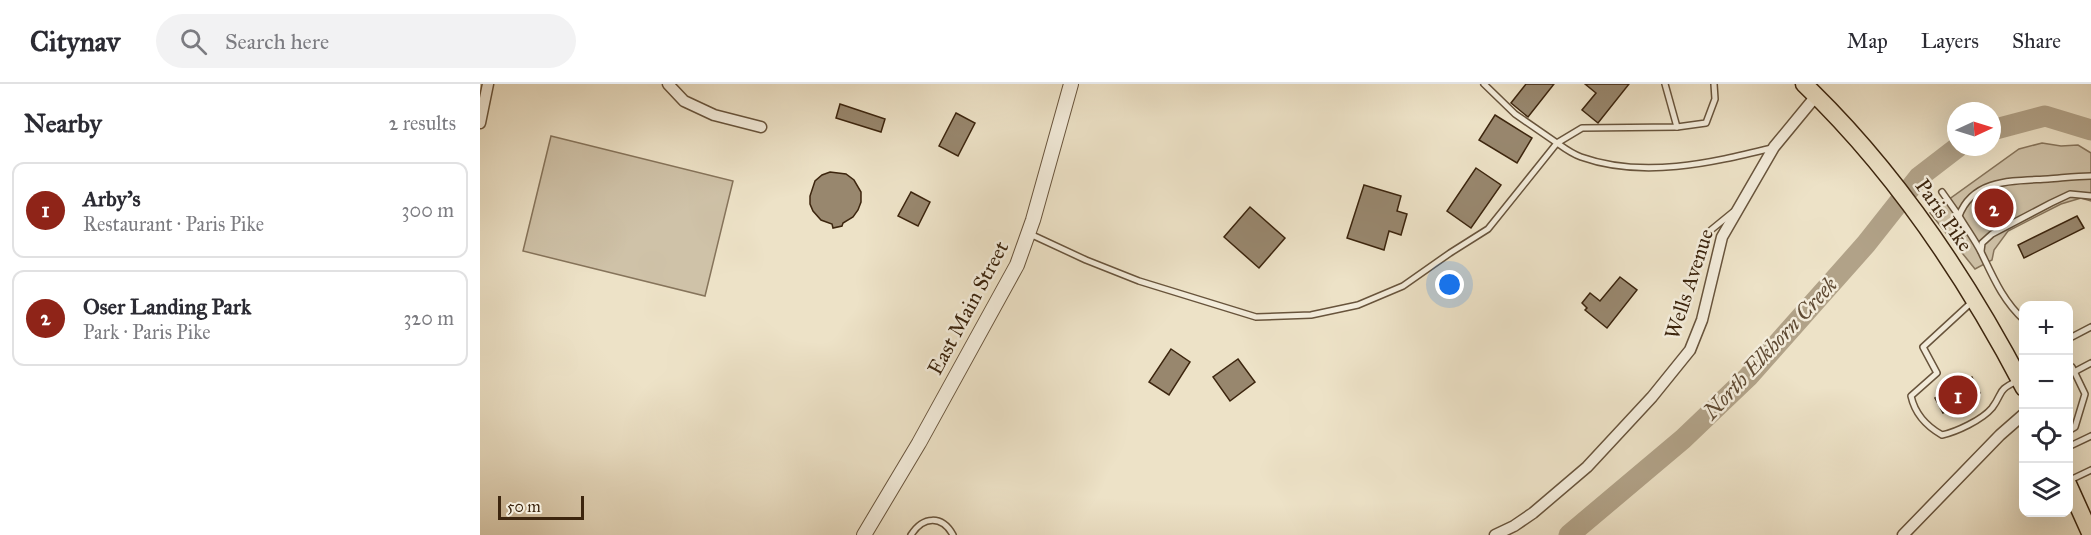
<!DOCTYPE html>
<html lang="en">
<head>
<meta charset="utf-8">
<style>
  :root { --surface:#fff; --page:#f2f2f3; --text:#2b2b33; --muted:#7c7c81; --line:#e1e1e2; --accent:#8f2418 }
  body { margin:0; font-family:"IM FELL Great Primer",serif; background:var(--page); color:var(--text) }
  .controls { position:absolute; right:18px; bottom:18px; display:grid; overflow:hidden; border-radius:12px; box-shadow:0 6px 24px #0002 }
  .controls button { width:54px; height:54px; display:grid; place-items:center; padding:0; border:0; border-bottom:2px solid var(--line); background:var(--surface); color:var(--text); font:30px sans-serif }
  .compass { position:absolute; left:1467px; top:18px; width:54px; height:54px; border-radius:50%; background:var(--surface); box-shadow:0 6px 24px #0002; rotate:86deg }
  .scale { position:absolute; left:18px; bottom:15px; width:86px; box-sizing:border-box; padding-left:6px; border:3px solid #3c250e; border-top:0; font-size:16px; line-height:21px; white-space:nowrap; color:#3c250e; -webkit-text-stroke:4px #f3ecdb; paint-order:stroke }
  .you { position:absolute; left:970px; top:201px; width:21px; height:21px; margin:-15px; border:4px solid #fff; border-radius:50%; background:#1a73e8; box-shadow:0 0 0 9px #1a73e833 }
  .badge { display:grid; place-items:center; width:39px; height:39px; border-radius:50%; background:var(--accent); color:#fff; font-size:20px; font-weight:700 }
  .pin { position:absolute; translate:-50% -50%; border:3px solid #fff; box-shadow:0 2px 6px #0006 }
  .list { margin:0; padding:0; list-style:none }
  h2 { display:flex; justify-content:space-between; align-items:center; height:78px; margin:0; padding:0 24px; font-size:26px }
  h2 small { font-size:20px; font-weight:400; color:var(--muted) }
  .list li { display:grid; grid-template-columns:39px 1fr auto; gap:18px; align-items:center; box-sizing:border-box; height:96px; margin:0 12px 12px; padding:0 12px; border:2px solid var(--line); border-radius:12px }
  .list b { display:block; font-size:22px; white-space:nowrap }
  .list p { margin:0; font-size:20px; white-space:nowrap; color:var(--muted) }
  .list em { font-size:20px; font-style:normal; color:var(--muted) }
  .icon { flex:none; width:33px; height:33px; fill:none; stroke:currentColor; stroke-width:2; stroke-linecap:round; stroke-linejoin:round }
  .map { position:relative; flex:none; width:1611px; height:451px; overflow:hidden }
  header { display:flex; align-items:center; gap:36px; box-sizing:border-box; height:84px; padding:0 30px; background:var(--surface); border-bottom:2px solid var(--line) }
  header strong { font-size:28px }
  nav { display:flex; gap:33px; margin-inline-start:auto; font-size:21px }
  .search { width:420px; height:54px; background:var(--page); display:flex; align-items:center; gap:15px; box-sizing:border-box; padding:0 21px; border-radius:33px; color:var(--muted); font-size:22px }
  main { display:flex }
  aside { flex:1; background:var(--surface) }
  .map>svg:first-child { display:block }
  .green { fill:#cfc2a8; stroke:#86745b; stroke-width:1.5 }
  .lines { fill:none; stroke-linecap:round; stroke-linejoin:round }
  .river { stroke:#b1a288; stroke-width:21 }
  .building { fill:#98876e; stroke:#3c250e; stroke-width:1.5 }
  .service-casing { stroke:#68543c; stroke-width:8 }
  .minor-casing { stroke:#68543c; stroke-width:13 }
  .tertiary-casing { stroke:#68543c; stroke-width:16 }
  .primary-casing { stroke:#3c250e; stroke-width:19 }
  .service { stroke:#f3ecdb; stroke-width:5 }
  .minor { stroke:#f3ecdb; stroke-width:10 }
  .tertiary { stroke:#f3ecdb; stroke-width:14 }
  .primary { stroke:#ede2c7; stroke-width:16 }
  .labels { text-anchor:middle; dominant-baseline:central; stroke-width:5; stroke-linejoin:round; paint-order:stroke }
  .street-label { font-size:21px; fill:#3c250e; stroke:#f3ecdb }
  .water-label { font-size:22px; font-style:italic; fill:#5f4a33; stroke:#f3ecdb }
</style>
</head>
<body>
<header>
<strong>Citynav</strong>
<div class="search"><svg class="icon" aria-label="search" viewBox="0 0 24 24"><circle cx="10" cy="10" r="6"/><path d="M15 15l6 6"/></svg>Search here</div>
<nav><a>Map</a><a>Layers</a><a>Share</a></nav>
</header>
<main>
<aside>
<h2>Nearby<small>2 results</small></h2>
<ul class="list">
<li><span class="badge">1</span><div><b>Arby's</b><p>Restaurant · Paris Pike</p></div><em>300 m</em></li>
<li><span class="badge">2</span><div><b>Oser Landing Park</b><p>Park · Paris Pike</p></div><em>320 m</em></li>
</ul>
</aside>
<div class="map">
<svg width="1611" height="451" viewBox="0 0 1611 451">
  <rect width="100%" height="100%" fill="#ede2c7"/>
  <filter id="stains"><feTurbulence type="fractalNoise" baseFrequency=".00333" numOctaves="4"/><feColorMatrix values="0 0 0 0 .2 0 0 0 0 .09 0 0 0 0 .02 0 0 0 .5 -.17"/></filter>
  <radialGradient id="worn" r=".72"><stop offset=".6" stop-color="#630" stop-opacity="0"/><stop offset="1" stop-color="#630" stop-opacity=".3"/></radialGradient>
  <!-- green -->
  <g class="green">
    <path d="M71,52L253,97L225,212L43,167Z"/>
    <path d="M1562,59L1581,62L1598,61L1611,69V117L1601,114L1581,120L1528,147L1514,166L1512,176L1495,185L1450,129L1539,65Z"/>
  </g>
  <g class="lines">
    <!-- river -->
    <g class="river">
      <path d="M1512,46L1565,32L1611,46"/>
      <path d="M1089,451L1203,355L1268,293L1386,160L1439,93L1478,63"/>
    </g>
  </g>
  <!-- building -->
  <g class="building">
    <path d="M1046,0H1074L1048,33L1031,19Z"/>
    <path d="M1105,0H1149L1118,39L1102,26L1116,9Z"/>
    <path d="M360,20L405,35L401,48L356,34Z"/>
    <path d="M476,29L495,39L478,72L459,62Z"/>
    <path d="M1015,31L1052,54L1037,79L999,56Z"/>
    <path d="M996,84L1021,101L991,144L967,127Z"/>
    <path d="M350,88L366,90L374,96L381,108V118L378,126L373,133L363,139L362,142L353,144L352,140L341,136L333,127L330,120V112L335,97L342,91Z"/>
    <path d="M884,101L921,112L917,127L927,130L921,151L909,147L904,166L867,154Z"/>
    <path d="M431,108L450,118L438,142L418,132Z"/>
    <path d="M770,123L805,154L779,184L744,153Z"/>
    <path d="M1597,132L1604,144L1544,174L1538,161Z"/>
    <path d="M1140,193L1157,206L1127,244L1105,226L1107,224L1102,219L1110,209L1120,217Z"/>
    <path d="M691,265L710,278L689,311L669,298Z"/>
    <path d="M758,275L775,298L750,317L733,293Z"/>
    <path d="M1492,293L1500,309L1463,329L1455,314Z"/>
  </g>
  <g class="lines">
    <!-- service casing -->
    <g class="service-casing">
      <g id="service">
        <path d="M1004,0L1035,30L1077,59L1102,44L1197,43L1226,39L1235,15L1234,0"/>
        <path d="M1185,0L1197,43"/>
        <path d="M1462,108L1479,132"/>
        <path d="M1231,146L1253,128"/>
        <path d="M550,150L606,176L659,197L776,233L831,231L878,221L923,202L970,169L1008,145L1077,59C1084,64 1092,70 1101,73C1163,95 1230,79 1292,64"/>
        <path d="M1501,167L1502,159L1512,150L1571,119L1590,110L1611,112"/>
        <path d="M1493,217L1443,263L1457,289L1431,312C1435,330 1446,342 1462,351C1476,348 1502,336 1512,324C1524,308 1516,307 1537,297"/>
        <path d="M1544,236C1523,217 1513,193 1501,168C1495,156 1486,144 1479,132C1493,94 1534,97 1568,95C1582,94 1597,92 1611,92"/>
        <path d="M1588,255L1611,243"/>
        <path d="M1588,283H1592L1605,310L1595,343L1588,347"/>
        <path d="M1594,288L1611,279"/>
        <path d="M1588,363L1611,352"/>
        <path d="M1588,397L1611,386"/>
        <path d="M431,451C443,432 462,431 473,451"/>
      </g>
    </g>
    <!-- minor casing -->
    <g class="minor-casing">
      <g id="minor">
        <path d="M188,0L204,17L234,31L281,43"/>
        <path d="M0,39L8,0"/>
        <path d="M1015,451L1034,442L1053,429L1107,383L1172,313L1210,266L1222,236L1242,153L1294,63L1336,12"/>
        <path d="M1423,451L1520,351L1544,330"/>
      </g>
    </g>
    <!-- tertiary casing -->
    <g class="tertiary-casing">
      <path id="tertiary" d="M384,451L439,359L537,181L553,136L591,0"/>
    </g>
    <!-- primary casing -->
    <g class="primary-casing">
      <g id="primary">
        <path d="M1324,0C1415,87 1486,193 1544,304"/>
        <path d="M1588,400L1611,451"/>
      </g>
    </g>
    <!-- service -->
    <use href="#service" class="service"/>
    <!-- minor -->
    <use href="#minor" class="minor"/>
    <!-- tertiary -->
    <use href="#tertiary" class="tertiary"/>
    <!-- primary -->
    <use href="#primary" class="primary"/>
  </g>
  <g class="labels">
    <!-- street labels -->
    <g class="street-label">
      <text transform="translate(1464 131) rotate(55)">Paris Pike</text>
      <text transform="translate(1209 200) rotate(-72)">Wells Avenue</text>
      <text transform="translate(488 224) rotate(-62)">East Main Street</text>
    </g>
    <!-- water labels -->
    <g class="water-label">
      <text transform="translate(1290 264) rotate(-47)">North Elkhorn Creek</text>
    </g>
  </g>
  <rect width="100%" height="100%" filter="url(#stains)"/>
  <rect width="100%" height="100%" fill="url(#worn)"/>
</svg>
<div class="controls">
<button>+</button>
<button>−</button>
<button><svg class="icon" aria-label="locate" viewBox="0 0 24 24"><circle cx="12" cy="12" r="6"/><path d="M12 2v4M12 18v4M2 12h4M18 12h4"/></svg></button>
<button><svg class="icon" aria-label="layers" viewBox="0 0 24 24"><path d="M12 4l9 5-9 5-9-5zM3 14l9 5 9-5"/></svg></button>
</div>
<svg class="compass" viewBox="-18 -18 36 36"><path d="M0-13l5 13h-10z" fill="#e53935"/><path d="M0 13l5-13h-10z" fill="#7c7c81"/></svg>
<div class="scale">50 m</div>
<div class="you"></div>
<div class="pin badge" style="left:1478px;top:311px">1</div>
<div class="pin badge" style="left:1514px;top:124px">2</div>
</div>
</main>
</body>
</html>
